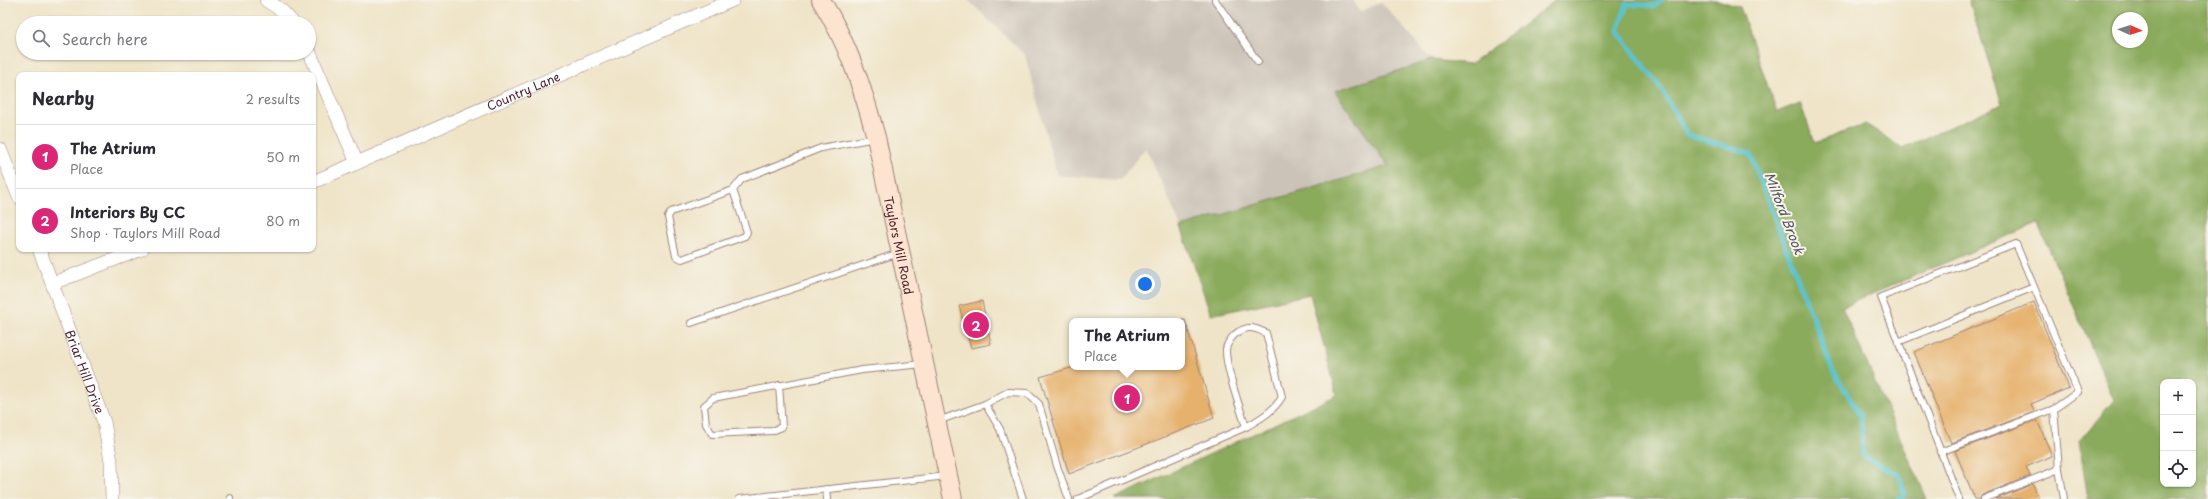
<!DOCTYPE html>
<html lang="en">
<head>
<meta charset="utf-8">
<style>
  :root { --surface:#fff; --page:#f7f7f7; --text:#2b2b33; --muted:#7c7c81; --line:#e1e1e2; --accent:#db2777 }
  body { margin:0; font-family:"Playpen Sans",sans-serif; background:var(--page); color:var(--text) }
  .controls { position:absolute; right:12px; bottom:12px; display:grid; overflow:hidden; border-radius:8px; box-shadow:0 1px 3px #0004 }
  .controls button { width:36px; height:36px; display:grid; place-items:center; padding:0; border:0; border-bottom:1px solid var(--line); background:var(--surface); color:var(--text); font:20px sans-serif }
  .compass { position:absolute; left:2112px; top:12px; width:36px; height:36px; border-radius:50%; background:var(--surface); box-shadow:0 1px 3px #0004; rotate:93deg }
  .you { position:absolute; left:1145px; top:284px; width:14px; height:14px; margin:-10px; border:3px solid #fff; border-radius:50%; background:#1a73e8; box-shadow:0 0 0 6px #1a73e833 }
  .badge { display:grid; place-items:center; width:26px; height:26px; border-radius:50%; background:var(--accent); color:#fff; font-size:13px; font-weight:700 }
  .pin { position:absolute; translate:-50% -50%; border:2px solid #fff; box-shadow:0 1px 4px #0006 }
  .popup { position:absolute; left:1069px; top:318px; width:116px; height:52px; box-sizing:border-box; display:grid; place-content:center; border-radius:8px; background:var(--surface); filter:drop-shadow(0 1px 3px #0005); font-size:13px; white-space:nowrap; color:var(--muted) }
  .popup b { font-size:15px; color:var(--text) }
  .popup::after { content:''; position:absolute; left:50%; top:100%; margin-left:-8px; border:8px solid transparent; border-top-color:var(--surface) }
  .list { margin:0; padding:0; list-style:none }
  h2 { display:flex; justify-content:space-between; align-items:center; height:52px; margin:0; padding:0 16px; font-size:17px }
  h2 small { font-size:13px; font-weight:400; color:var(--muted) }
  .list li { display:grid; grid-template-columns:26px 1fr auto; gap:12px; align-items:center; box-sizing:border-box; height:64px; padding:0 16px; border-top:1px solid var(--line) }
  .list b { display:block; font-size:15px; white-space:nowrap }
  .list p { margin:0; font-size:13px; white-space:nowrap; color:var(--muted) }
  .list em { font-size:13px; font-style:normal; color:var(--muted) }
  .icon { flex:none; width:22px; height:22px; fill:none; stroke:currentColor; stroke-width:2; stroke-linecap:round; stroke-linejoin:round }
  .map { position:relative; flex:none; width:2208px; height:499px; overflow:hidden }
  .search { position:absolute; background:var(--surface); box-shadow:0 1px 3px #0004; left:16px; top:16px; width:300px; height:44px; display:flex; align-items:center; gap:10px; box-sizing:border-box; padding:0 14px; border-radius:22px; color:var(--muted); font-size:15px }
  .panel { position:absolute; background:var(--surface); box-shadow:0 1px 3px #0004; left:16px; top:72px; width:300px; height:180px; border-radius:8px }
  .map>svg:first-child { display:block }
  .industrial { fill:#cbc2b8 }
  .forest { fill:#8aaa5c; stroke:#6a6444; fill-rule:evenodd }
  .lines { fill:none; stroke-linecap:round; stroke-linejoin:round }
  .stream { stroke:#59c5d1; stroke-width:4.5 }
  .building { fill:#e6b16c }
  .lane-casing { stroke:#9c8279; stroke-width:8 }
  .street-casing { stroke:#9c8279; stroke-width:14 }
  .secondary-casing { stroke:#9c8279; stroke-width:20 }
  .lane { stroke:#fff; stroke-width:6 }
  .street { stroke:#fff; stroke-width:13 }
  .secondary { stroke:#fde4d1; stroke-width:18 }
  .labels { text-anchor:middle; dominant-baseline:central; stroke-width:4; stroke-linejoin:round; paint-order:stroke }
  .street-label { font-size:12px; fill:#4a1f2b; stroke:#f7f3e8 }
  .water-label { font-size:13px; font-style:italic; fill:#4e515d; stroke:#f7f3e8 }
</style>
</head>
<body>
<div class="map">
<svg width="2208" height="499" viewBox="0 0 2208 499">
  <rect width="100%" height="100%" fill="#f7f3e8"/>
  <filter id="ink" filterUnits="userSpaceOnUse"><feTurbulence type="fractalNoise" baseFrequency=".025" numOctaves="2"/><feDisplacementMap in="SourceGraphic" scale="8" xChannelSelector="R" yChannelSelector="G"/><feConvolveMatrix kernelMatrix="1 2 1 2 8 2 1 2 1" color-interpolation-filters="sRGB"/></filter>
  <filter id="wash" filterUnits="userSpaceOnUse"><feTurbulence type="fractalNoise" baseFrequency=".012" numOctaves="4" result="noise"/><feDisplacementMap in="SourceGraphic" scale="16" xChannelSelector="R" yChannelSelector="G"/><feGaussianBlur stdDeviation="0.9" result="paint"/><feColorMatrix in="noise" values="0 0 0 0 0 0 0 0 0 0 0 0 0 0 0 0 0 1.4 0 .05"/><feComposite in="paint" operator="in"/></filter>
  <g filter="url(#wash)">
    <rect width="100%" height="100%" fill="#efe4c7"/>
    <!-- industrial -->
    <path class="industrial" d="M968,0H1353L1360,12L1381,2L1432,60L1335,91L1388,166L1181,227L1146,147L1120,180L1057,175L1025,55Z"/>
    <!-- forest -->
    <path class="forest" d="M1556,0H1717L1740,7L1777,112L1800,103L1815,143L1866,124L1902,148L2002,104L1969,0H2208V499H2088L2079,441L2114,400L2038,223L1842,307L1927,499H1114L1337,395L1310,294L1211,315L1181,227L1388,166L1335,91L1432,60L1471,64ZM2118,18H2142V42H2118ZM2163,382H2193V484H2163Z"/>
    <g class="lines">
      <!-- stream -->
      <path class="stream" d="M1663,0L1653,6L1627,4L1618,31L1662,90L1687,135L1750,153L1832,369L1861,417L1863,456L1899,475L1905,495L1898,499"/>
    </g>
    <g id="blocks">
      <!-- building -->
      <g class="building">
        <path d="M982,301L991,344L971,348L959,306Z"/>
        <path d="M2034,302L2069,388L2031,404L2034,412L1951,443L1914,352Z"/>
        <path d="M1182,320H1185L1214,418L1069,474L1040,377L1074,367H1182Z"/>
        <path d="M2037,420L2052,456L2026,467L2030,476L1982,495L1980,499H1975L1955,451Z"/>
        <path d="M2033,484L2039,499H1996Z"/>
      </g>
    </g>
  </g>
  <g filter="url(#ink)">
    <use href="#blocks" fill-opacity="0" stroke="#9c8279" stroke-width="1"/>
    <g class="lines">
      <!-- lane casing -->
      <g class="lane-casing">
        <g id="lane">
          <path d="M1215,0L1258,62"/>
          <path d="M733,190L747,232L745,236L682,259L676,256L668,217L671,212L733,190L742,179L821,148L875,138"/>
          <path d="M691,323L899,253"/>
          <path d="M1898,342L2034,287"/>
          <path d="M779,385L782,427L772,431L712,434L706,424L704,406L713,398L862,370L923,364"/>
          <path d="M985,404L1000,429L1023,499"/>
          <path d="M938,421L985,404L1008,392L1027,393L1039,404L1057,466L1069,499"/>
          <path d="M1940,452L2054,409"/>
          <path d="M826,489L827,499"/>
          <path d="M230,498V499"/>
          <path d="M739,499L947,476"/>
          <path d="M1078,499L1246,427C1261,418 1273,412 1282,397L1266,333C1255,328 1249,325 1238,332C1233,335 1227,343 1226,349C1225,367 1240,408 1246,427"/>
          <path d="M1959,499L1881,297L2016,244L2078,392L2054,409L2059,469L2064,499"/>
          <path d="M1984,499L2059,469"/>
        </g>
      </g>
      <!-- street casing -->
      <g class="street-casing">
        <g id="street">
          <path d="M266,0L281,10L293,23"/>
          <path d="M309,51L357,163"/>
          <path d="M0,149L19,197"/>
          <path id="s1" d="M313,182L733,0"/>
          <path id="s2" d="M39,249L104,422L111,461L112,499"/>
          <path d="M53,283L142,249"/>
        </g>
      </g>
      <!-- secondary casing -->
      <g class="secondary-casing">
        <g id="secondary">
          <path id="s3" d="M821,0C848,43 863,89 876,137L953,499"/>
        </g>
      </g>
      <!-- lane -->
      <use href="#lane" class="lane"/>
      <!-- street -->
      <use href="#street" class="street"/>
      <!-- secondary -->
      <use href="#secondary" class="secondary"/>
    </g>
  </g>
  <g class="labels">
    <!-- street labels -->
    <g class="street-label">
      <text stroke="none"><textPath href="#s1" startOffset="229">Country Lane</textPath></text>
      <text stroke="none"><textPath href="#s3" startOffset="259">Taylors Mill Road</textPath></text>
      <text stroke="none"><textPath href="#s2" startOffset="131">Briar Hill Drive</textPath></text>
    </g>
    <!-- water labels -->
    <g class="water-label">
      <text transform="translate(1785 213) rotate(69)">Milford Brook</text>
    </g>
  </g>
</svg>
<div class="controls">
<button>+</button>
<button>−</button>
<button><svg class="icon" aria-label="locate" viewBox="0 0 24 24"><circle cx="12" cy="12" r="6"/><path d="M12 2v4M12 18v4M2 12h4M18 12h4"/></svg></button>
</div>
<svg class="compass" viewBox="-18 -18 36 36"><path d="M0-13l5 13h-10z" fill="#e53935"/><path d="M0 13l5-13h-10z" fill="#7c7c81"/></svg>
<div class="you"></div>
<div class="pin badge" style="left:1127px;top:398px">1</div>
<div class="popup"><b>The Atrium</b>Place</div>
<div class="pin badge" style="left:976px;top:325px">2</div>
<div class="search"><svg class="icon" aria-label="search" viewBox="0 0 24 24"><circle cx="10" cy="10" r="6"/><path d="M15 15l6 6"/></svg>Search here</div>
<section class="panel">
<h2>Nearby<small>2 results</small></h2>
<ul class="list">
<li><span class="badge">1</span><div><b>The Atrium</b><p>Place</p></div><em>50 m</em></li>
<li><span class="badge">2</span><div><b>Interiors By CC</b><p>Shop · Taylors Mill Road</p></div><em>80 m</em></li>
</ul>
</section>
</div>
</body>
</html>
